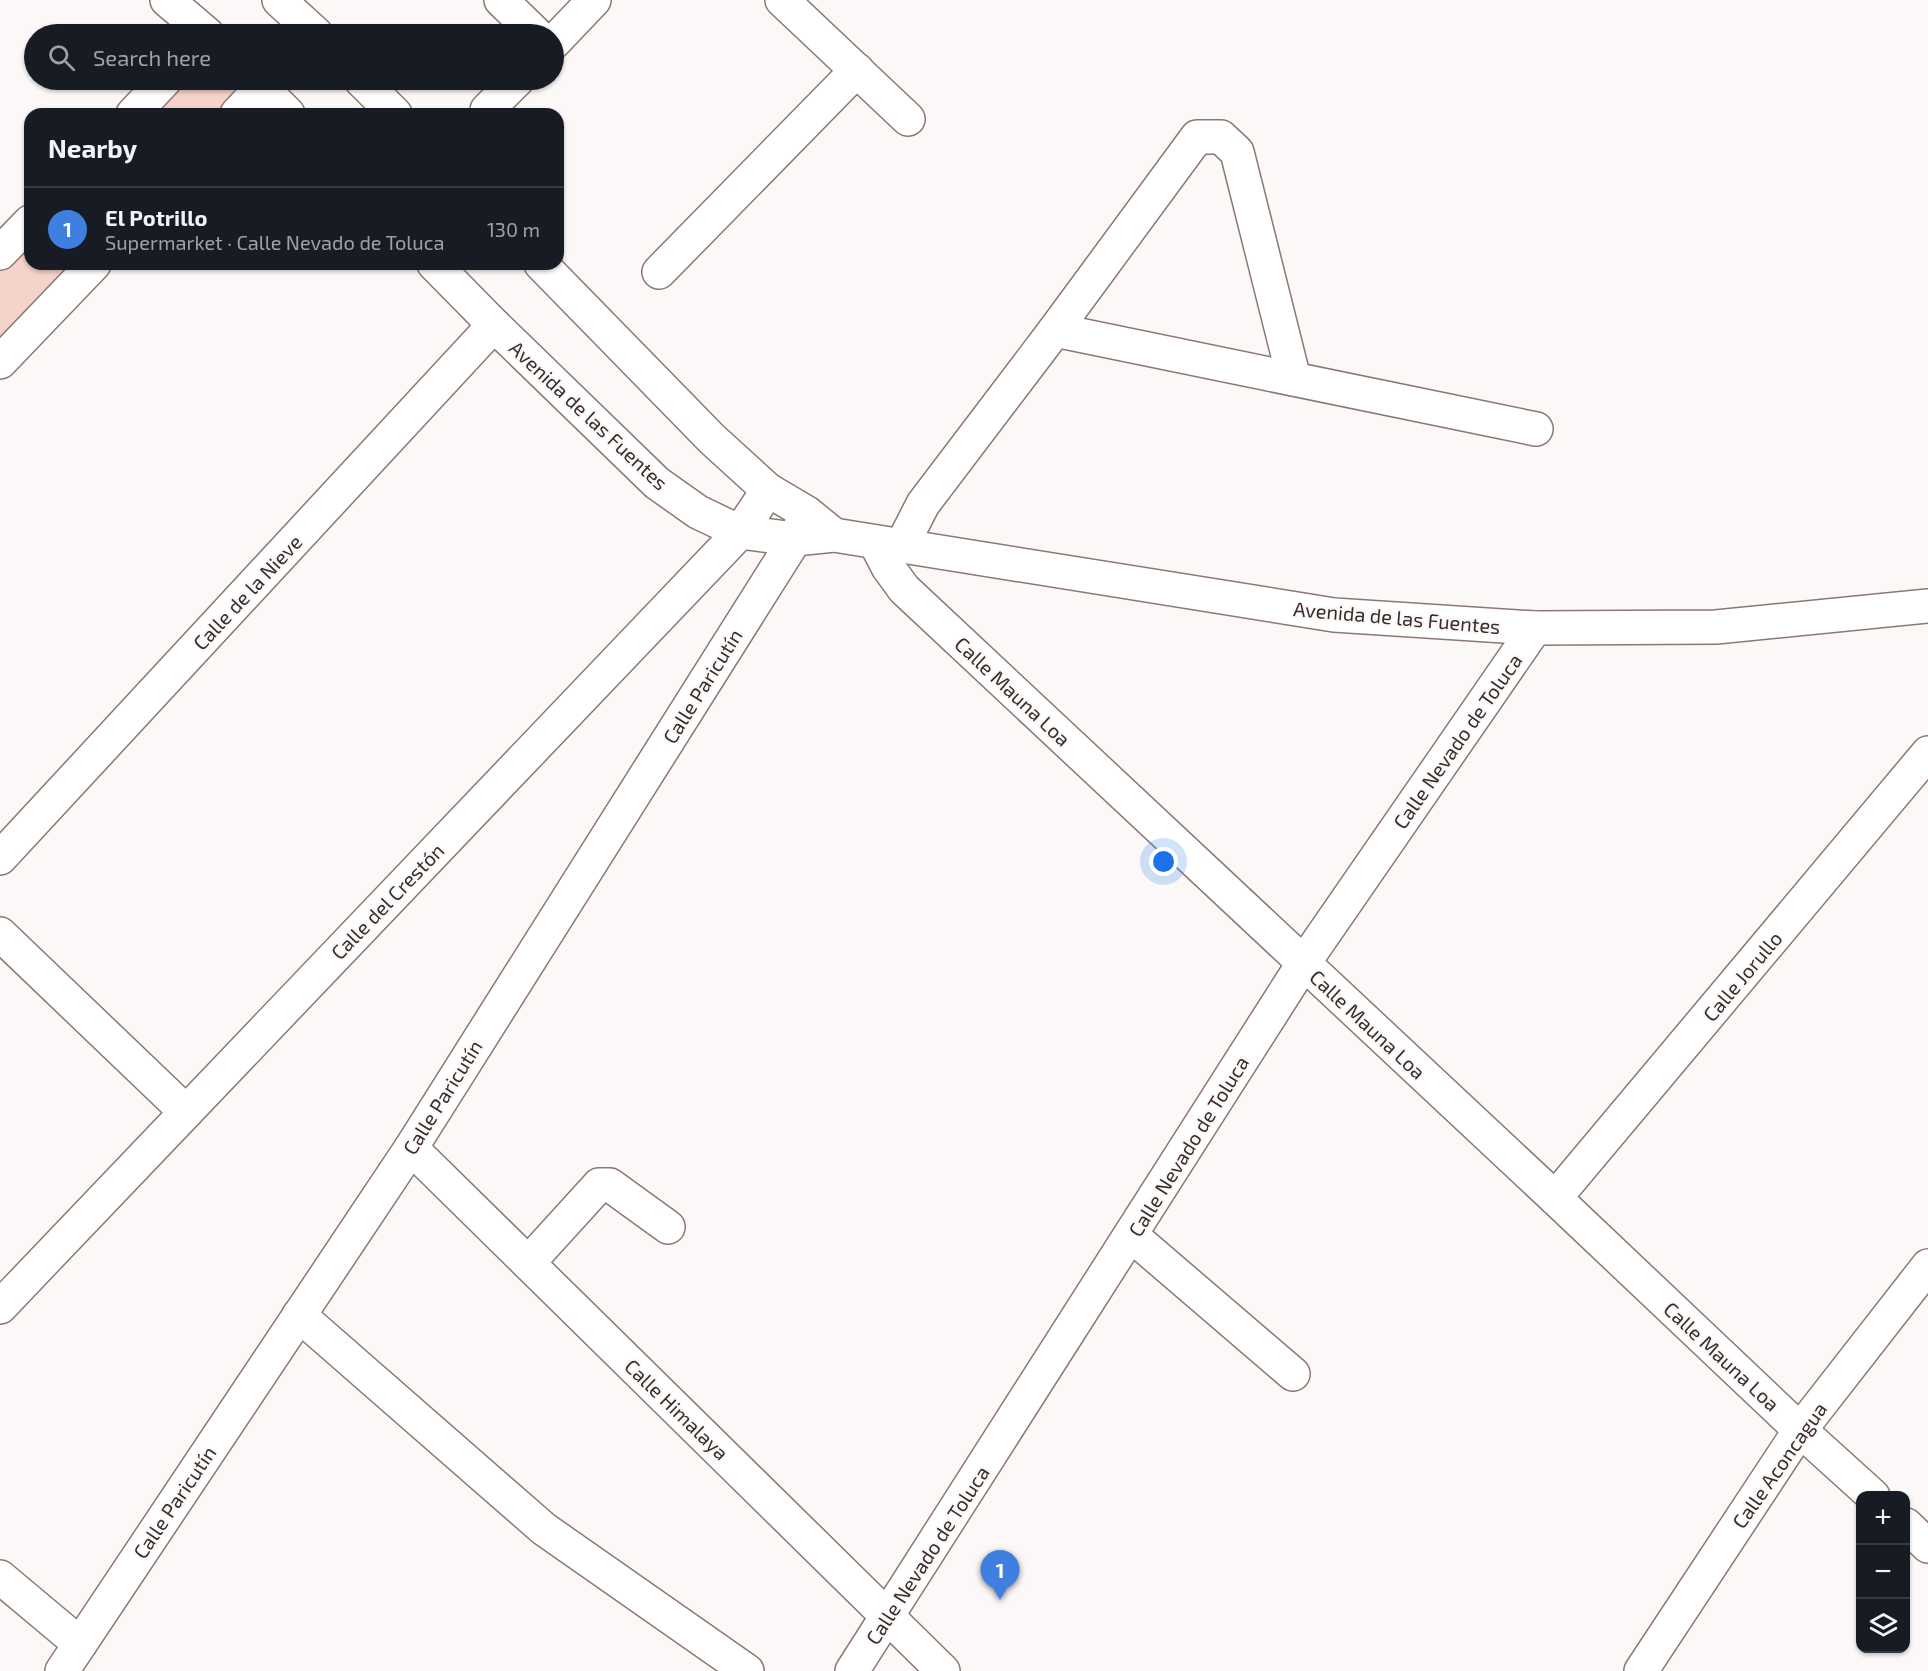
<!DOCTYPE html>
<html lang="en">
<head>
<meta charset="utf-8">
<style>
  :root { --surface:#171b24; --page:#242831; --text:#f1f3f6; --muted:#9ea1a6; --line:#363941; --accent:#0f766e }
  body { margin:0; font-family:"Exo 2",sans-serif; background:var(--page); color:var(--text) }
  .controls { position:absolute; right:18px; bottom:18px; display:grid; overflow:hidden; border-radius:12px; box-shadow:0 2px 4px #0004 }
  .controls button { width:54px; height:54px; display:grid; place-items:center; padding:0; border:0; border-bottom:2px solid var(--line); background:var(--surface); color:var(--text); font:30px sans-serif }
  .you { position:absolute; left:1164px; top:862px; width:21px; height:21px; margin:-15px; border:4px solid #fff; border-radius:50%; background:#1a73e8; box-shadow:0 0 0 9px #1a73e833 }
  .badge { display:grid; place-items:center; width:39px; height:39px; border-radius:50%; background:var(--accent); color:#fff; font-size:20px; font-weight:700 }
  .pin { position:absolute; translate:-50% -50px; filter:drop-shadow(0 2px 3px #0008) }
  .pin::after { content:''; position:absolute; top:32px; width:21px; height:18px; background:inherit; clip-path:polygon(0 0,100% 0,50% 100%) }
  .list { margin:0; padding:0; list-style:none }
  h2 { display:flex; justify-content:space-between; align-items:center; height:78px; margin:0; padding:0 24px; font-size:26px }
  h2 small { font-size:20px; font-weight:400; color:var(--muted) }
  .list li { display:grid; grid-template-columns:39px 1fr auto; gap:18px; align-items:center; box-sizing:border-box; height:84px; padding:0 24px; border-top:2px solid var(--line) }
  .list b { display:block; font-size:22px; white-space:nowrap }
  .list p { margin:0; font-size:20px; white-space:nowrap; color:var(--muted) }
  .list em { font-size:20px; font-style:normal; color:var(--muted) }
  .icon { flex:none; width:33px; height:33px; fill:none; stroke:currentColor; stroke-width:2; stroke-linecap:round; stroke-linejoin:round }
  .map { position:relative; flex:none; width:1928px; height:1671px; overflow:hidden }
  .search { position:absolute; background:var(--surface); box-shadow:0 2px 4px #0004; left:24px; top:24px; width:540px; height:66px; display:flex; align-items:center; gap:15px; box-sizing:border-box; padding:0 21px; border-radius:33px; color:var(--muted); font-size:22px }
  .panel { position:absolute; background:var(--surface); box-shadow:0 2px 4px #0004; left:24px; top:108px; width:540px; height:162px; border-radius:18px }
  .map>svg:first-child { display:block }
  .green { fill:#f5d3cb }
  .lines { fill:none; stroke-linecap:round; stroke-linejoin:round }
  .minor-casing { stroke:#8c7873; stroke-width:36 }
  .major-casing { stroke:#8c7873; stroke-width:36 }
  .minor { stroke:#fff; stroke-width:33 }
  .major { stroke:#fff; stroke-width:33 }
  .labels { text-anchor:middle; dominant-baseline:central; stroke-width:4.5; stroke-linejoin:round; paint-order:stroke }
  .street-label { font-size:20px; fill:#372e2c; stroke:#fcf8f7 }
</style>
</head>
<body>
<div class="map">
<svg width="1928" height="1671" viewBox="0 0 1928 1671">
  <rect width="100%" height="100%" fill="#fcf8f7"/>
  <!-- green -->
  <g class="green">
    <path d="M181,80H223L239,97L223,114H147Z"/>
    <path d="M30,234V264H82L0,352V265Z"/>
  </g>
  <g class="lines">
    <!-- minor casing -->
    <g class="minor-casing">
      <g id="minor">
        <path d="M501,0L536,34"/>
        <path d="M782,0L908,119"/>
        <path d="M554,42L594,0"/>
        <path d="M487,110L517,80"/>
        <path d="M133,114L165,80"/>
        <path d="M237,114L262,87"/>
        <path d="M0,253L30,222"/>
        <path d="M659,272L857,70"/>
        <path d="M1055,330L1536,429"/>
        <path d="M0,362L94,264"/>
        <path d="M875,542L888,567L904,589L1555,1198L1800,1430L1873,1496"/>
        <path d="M902,545L923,504L1055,330L1197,137H1221L1237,152L1294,379"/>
        <path d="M0,858L494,325"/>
        <path d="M0,934L186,1112"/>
        <path d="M411,1148L943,1671"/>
        <path d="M1555,1198L1928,753"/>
        <path d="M1131,1235L1293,1374"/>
        <path d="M528,1263L599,1185H610L668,1227"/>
        <path d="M0,1307L740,532L768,490"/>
        <path d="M299,1315L544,1529L747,1671"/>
        <path d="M1906,1525L1928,1546"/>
        <path d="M0,1577L80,1644"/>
        <path d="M62,1671L411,1148L795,539L806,514"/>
        <path d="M852,1671L1303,964L1535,628"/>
        <path d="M1641,1671L1800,1430L1928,1266"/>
      </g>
    </g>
    <!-- major casing -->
    <g class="major-casing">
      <g id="major">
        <path d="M167,0L207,34"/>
        <path d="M279,0L316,34"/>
        <path d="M254,80L288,114"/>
        <path d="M361,80L395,114"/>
        <path d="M434,264L494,325L657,483L698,512L740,532L795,539L834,535L1334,615L1535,628L1716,627L1928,606"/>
        <path d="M541,264L712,439L768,490L807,513L834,535"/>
      </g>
    </g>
    <!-- minor -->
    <use href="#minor" class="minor"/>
    <!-- major -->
    <use href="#major" class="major"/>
  </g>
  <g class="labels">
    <!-- street labels -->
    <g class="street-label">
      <text transform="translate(589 415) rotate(43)">Avenida de las Fuentes</text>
      <text transform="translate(247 592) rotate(-47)">Calle de la Nieve</text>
      <text transform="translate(1397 617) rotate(5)">Avenida de las Fuentes</text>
      <text transform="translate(702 686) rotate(-58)">Calle Paricutín</text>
      <text transform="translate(1013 691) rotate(43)">Calle Mauna Loa</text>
      <text transform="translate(1457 741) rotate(-55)">Calle Nevado de Toluca</text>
      <text transform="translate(387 901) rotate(-46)">Calle del Crestón</text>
      <text transform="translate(1742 976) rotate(-50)">Calle Jorullo</text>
      <text transform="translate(1368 1024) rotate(43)">Calle Mauna Loa</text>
      <text transform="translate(442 1097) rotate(-58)">Calle Paricutín</text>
      <text transform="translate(1188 1146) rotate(-58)">Calle Nevado de Toluca</text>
      <text transform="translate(1722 1356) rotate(43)">Calle Mauna Loa</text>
      <text transform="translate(677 1409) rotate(44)">Calle Himalaya</text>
      <text transform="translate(1779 1465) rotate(-55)">Calle Aconcagua</text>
      <text transform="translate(174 1502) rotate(-56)">Calle Paricutín</text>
      <text transform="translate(927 1555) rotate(-57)">Calle Nevado de Toluca</text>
    </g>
  </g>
</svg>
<div class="controls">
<button>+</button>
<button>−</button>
<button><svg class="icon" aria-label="layers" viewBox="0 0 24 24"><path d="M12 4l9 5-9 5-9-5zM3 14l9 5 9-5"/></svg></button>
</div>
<div class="you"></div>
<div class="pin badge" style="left:1000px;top:1600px;background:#3f7fe0">1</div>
<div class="search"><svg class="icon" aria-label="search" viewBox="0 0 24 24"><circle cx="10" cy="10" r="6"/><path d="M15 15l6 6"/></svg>Search here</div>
<section class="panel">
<h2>Nearby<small></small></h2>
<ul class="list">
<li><span class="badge" style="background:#3f7fe0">1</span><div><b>El Potrillo</b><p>Supermarket · Calle Nevado de Toluca</p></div><em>130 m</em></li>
</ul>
</section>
</div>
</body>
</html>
